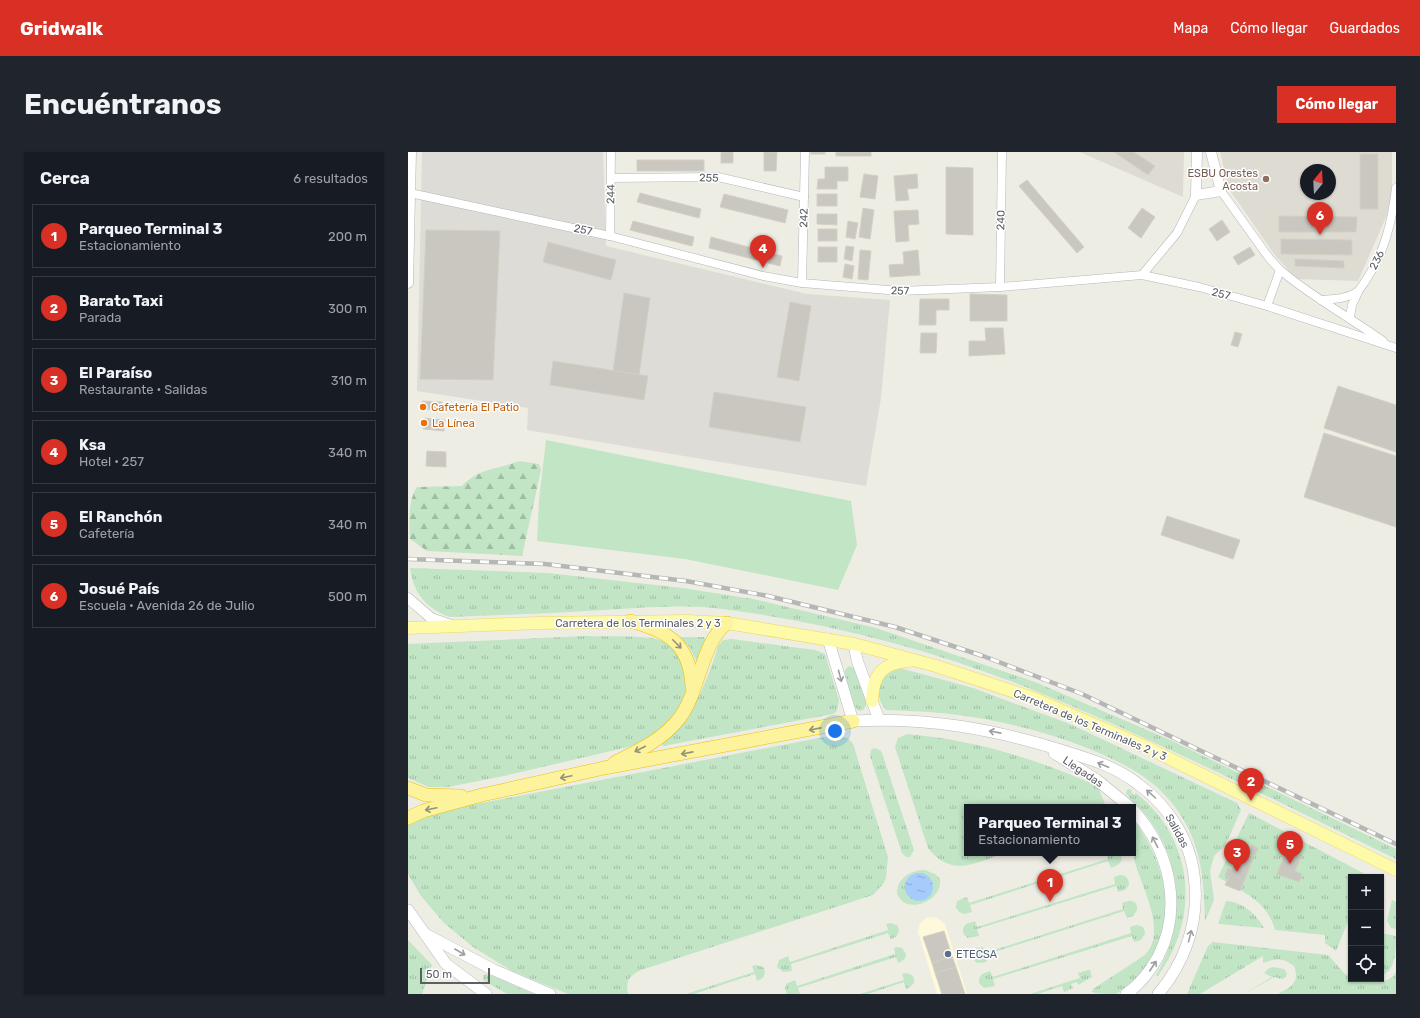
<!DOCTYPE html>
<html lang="es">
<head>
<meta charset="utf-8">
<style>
  :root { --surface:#171b24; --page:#20242c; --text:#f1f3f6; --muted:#9ea1a6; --line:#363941; --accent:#d93025 }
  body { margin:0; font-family:Rubik,sans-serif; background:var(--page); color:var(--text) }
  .controls { position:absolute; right:12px; bottom:12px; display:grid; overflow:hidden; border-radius:0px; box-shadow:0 1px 3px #0004 }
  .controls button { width:36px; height:36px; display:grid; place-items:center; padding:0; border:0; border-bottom:1px solid var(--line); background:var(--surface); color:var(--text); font:20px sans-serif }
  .compass { position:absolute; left:892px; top:12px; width:36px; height:36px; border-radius:50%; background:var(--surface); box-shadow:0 1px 3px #0004; rotate:18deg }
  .scale { position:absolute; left:12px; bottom:10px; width:70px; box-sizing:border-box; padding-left:4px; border:2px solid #5c5f64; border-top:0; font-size:11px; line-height:14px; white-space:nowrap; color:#5c5f64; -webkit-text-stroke:3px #fff; paint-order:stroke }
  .you { position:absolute; left:427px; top:579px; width:14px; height:14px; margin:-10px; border:3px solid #fff; border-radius:50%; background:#1a73e8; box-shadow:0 0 0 6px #1a73e833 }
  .badge { display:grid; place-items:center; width:26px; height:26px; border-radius:50%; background:var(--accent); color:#fff; font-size:13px; font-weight:700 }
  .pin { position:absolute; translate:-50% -33px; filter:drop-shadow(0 1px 2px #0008) }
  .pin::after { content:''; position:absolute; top:21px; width:14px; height:12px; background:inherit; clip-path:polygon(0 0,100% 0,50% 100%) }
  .popup { position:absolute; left:556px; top:652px; width:172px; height:52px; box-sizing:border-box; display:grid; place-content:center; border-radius:0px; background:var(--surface); filter:drop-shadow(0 1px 3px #0005); font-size:13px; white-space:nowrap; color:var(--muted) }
  .popup b { font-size:15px; color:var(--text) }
  .popup::after { content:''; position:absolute; left:50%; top:100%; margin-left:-8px; border:8px solid transparent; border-top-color:var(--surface) }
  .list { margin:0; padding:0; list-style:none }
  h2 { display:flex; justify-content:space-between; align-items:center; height:52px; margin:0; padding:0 16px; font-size:17px }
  h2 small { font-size:13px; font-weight:400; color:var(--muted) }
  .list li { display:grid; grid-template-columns:26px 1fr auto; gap:12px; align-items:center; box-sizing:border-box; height:64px; margin:0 8px 8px; padding:0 8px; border:1px solid var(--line); border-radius:0px }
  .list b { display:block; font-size:15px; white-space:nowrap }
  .list p { margin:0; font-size:13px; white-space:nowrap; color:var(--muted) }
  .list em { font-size:13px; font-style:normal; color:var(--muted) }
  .icon { flex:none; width:22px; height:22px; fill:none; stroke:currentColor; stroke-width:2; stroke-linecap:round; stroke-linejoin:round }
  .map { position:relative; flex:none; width:988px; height:842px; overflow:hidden; border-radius:0px }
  header { display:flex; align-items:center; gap:24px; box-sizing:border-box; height:56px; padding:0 20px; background:var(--accent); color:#fff }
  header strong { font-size:19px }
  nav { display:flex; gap:22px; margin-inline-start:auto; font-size:14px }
  .intro { display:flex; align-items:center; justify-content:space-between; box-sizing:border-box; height:96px; padding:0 24px }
  h1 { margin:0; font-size:28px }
  .button { padding:10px 18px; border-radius:0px; background:var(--accent); color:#fff; font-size:14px; font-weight:700 }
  main { display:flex; gap:24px; padding:0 24px }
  aside { flex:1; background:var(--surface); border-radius:0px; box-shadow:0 1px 3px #0004 }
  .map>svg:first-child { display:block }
  .commercial { fill:#fdf9da }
  .industrial { fill:#dddcd6 }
  .education { fill:#dedcd2; fill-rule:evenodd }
  .grass { fill:url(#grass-tufts) }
  .forest { fill:url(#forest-firs) }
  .garden { fill:#c1e5c5 }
  .water { fill:url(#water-ripples) }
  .building { fill:#cac7c1; stroke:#d3d0c2 }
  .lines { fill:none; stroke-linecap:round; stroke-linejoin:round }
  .minor-casing { stroke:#b4b6bb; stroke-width:9 }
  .tertiary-casing { stroke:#b4b6bb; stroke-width:11 }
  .secondary-casing { stroke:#b7b9c0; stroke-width:12 }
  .primary-casing { stroke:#eed75d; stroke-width:13 }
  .trunk-casing { stroke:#ecc006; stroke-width:14 }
  .minor { stroke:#fff; stroke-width:8 }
  .tertiary { stroke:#fff; stroke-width:10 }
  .secondary { stroke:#fff; stroke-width:11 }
  .primary { stroke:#fdfaaa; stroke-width:12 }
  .trunk { stroke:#fcf39c; stroke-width:13 }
  .rail-casing { stroke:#b5b6b6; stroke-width:4.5 }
  .rail { stroke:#fff; stroke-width:3; stroke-dasharray:9; stroke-linecap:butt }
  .oneway { stroke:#949378 }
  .oneway2 { stroke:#9d9fa2 }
  .education-dot { fill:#8d6e63; stroke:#fff; stroke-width:1.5 }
  .food-dot { fill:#e8710a; stroke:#fff; stroke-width:1.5 }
  .service-dot { fill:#5c6f8a; stroke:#fff; stroke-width:1.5 }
  .labels { text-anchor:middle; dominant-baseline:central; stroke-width:3; stroke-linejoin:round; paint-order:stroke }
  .education-label { font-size:11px; fill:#785e54; stroke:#fff; text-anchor:end }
  .street-label { font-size:11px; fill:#5c5f64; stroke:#fff }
  .food-label { font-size:11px; fill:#c56008; stroke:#fff; text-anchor:start }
  .service-label { font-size:11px; fill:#4e5e75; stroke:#fff; text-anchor:start }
</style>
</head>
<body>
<header>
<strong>Gridwalk</strong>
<nav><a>Mapa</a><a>Cómo llegar</a><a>Guardados</a></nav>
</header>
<div class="intro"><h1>Encuéntranos</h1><a class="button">Cómo llegar</a></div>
<main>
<aside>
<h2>Cerca<small>6 resultados</small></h2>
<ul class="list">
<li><span class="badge">1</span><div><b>Parqueo Terminal 3</b><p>Estacionamiento</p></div><em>200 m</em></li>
<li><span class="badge">2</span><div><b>Barato Taxi</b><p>Parada</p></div><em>300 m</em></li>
<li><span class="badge">3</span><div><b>El Paraíso</b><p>Restaurante · Salidas</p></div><em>310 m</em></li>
<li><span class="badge">4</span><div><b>Ksa</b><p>Hotel · 257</p></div><em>340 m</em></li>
<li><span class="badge">5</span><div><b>El Ranchón</b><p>Cafetería</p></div><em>340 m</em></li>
<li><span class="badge">6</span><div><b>Josué País</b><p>Escuela · Avenida 26 de Julio</p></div><em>500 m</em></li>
</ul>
</aside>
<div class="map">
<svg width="988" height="842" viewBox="0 0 988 842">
  <defs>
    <pattern id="grass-tufts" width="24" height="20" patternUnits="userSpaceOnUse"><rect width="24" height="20" fill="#c1e5c5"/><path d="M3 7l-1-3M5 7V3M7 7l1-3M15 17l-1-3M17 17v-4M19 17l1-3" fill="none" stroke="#a0bda4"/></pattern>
    <pattern id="forest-firs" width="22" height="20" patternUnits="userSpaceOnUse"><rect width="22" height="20" fill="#c1e5c5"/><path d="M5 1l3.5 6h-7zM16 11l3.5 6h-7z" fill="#a0bda4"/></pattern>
    <pattern id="water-ripples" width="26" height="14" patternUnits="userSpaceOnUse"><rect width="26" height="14" fill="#a5ccfd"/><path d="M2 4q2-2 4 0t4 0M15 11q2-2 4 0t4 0" fill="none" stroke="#8aa9d0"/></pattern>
  </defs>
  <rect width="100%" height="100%" fill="#eeede4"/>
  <!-- commercial -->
  <path class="commercial" d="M520,765L529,766L537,772L559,842H529L510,780L512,771Z"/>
  <!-- industrial -->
  <path class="industrial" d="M14,0H195L198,94L399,142L482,148L473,246L458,334L119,278L120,256L9,239Z"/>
  <!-- education -->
  <g class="education">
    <path d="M672,0H776L775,45L690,8Z"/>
    <path d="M812,0H984V39L979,63L950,129L888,127L866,102L821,37ZM898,18H922V42H898Z"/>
  </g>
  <!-- grass -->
  <g class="grass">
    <path d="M2,416L140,421L274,436L345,447L468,476L627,530L760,587L988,697V707C868,649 749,588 625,538C524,497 415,469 306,456C264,452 219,457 177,459C132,462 87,463 42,465C18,457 5,440 2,416Z"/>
    <path d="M178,484C196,485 243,482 257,490C268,497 272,505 275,517C276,521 279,527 280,531C282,558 242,588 220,595L96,624L40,635H21L0,626V492Z"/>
    <path d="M272,485H296L299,489L290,512L282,496Z"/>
    <path d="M323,487L407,498L417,502L431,548L429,559L425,562L255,594L254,592C283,568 300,529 310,494L315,488Z"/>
    <path d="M441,514L448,517L459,552L455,558L451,559L447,555L437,522V518Z"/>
    <path d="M492,516L565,536L662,572L829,651L833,658L817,694L806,704L802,719L806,748L797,769C796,737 795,707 781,678C771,657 755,638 736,625C685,590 594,566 532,561C514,559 496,559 478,558C469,548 465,526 479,519C483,517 488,517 492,516Z"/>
    <path d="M499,582C565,588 623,605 685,632L691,637L698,655H559V701H597C567,711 543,726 520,696L487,595L490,586Z"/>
    <path d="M429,584L441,587L445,592L480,705L478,726L475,732L465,743L233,818C222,823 217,829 220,842H160L104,819L65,795L36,771L13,744L0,722V672L17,662L411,586Z"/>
    <path d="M466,596L472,598L474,601L506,698L502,705H498L494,701L462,604L463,598Z"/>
    <path d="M721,637L724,638L723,640L726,643L728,641C786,687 793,765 750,824L748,823C778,775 775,712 741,667C734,658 726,650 718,642L719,638Z"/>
    <path d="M841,661L959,723L958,725H943V762L928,799L917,791V783L867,778C859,748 834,740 810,725Z"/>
    <path d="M725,667C740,687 751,709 756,733C763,767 750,805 725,829C720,833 714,839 708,842C701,842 690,842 684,840L685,837L737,803C761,778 731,732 725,703C723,694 725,678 725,667Z"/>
    <path d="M698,701H712C717,710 710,713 703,716L700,709L562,753L564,760L556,762L551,760L548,756L549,749L559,745L561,751L700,707Z"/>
    <path d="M517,718L527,722L532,727C535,750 496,764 489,741C489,726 503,718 517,718Z"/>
    <path d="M712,723C718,723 721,727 721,733L717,738L710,740L708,734L569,777L571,784L560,786L555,781V776L558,772L567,769L569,775L707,732L706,725Z"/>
    <path d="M984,748L988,750V777L983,776L979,769Z"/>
    <path d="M720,749C726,748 730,752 729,758L725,764L719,766L716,759L577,803L579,810L569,811L564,806V801L567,797L575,795L577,801L715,757L714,751Z"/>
    <path d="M818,749C835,750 848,762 856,776L810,772Z"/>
    <path d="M482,771L489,773C493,780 490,785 483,787L480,781L383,812L384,819L375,820L369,815L371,808L380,804L382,810L480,778L478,772Z"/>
    <path d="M728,773C734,773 737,777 737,782L733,788L726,790L724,784L585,827L587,834L576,836L571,831V826L574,822L582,819L585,825L723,781L722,775Z"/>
    <path d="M973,781L988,784C988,797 988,820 973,823Z"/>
    <path d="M0,788L24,813L14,842H0Z"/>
    <path d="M805,790L920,803L937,822L943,824V827C959,827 975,838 988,820V842H870C884,834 892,831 886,814C875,806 868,806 855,811V804L792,842H779L800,794Z"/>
    <path d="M489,795L494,796L498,802C498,807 495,809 490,811L488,805L390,836L392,842H379L377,837L378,832L387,828L389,834L487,802L486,796Z"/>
    <path d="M348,813L355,815C359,821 356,827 349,829L347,822L286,842H278L346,820L344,814Z"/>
    <path d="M866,815L876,817L879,821L878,825L874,827L866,825L836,842L864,825L856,821L861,816Z"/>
    <path d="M680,818H682L684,825L670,833L669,830L663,832L665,836L656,840L654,834L630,842H622L672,826L670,821Z"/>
    <path d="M498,821L504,823C509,830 505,834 498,837L496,830L460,842H452L496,828L494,822Z"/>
    <path d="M79,822L126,842H99L75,828V823Z"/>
  </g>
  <!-- forest -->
  <path class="forest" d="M111,309L131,312L133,318L114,404L19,399L2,387C1,371 0,348 9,335L54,334C72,315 89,318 111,309Z"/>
  <!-- garden -->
  <path class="garden" d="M138,288L443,349L449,393L430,438L277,407L129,389L131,348Z"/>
  <!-- water -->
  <circle class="water" cx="511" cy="735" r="14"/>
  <!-- building -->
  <g class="building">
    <rect x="313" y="0" width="12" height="11"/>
    <path d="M356,0H369L368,19H356Z"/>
    <rect x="403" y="0" width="14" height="2"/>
    <rect x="428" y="0" width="35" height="4"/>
    <path d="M706,0H726L747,14L740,23Z"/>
    <rect x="952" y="2" width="18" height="55"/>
    <rect x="229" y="8" width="67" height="11"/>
    <path d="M417,15H440V29H429V37H409L410,27H417Z"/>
    <path d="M538,15L565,16V83L538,82Z"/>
    <path d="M456,22L470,24L467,47L452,45Z"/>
    <path d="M509,22L510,36L499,37L501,48L488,49L486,24Z"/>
    <path d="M619,28L676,95L669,101L611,34Z"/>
    <path d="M232,41L293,57L291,66L229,50Z"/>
    <path d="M316,42L380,58L377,71L312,55Z"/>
    <rect x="409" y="42" width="20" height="12"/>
    <path d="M455,56L466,58L462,87L451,85Z"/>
    <path d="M734,56L747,65L733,86L720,76Z"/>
    <path d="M510,58L511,72L500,73L501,89L488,90L486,59Z"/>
    <path d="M409,62H429V73L409,72Z"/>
    <path d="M871,64L949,65L948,80H871Z"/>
    <path d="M814,68L822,80L809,89L801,77Z"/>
    <path d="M225,69L286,85L284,94L222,78Z"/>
    <path d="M440,69L450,71L447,87L438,85Z"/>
    <rect x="410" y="77" width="19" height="12"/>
    <path d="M18,78L92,79L85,228L12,227Z"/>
    <path d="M303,85L374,104L372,114L301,96Z"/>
    <path d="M873,87L944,88V103L873,102Z"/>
    <path d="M140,90L208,108L203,128L135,110Z"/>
    <path d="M438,94L446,95L444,109L436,107Z"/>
    <rect x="410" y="95" width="19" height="15"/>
    <path d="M842,95L847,103L830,113L825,105Z"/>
    <path d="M452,98L463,99L460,128L450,127Z"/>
    <path d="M510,98L512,123L482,125L481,113L496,112L495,100Z"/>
    <path d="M887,107L936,109V116L887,114Z"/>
    <path d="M437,112L446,114L444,127L435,125Z"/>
    <path d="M216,141L242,146L231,223L205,219Z"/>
    <path d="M562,142L599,143V169H562Z"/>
    <path d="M512,147H541V158H528V173H511Z"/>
    <path d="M382,150L403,154L391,229L369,225Z"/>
    <path d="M577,176H595L597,202L561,204V189H578Z"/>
    <path d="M827,180L834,182L830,195L823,193Z"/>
    <path d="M513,181H529L528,201H512Z"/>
    <path d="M145,209L240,224L236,248L142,233Z"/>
    <path d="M930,234L988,253V300L916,276Z"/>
    <path d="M306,240L398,255L392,290L301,275Z"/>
    <path d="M14,249L34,250V258L14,257Z"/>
    <path d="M16,266L37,268L36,279L15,277Z"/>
    <path d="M916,281L988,304V375L896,345Z"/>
    <path d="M19,299L38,300V315L18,314Z"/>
    <path d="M759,364L832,388L825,407L753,383Z"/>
    <path d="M844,693L850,696L847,704L840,701Z"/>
    <path d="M878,699L893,705L887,719L894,722L891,730L869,722Z"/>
    <path d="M826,703L835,707L836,703L845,707L832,739L817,733L821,725L817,723L820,716L824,718L827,710L824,709Z"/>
    <path d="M536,779L544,804L524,811L515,785Z"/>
    <path d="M544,804L548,815L527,821L524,811Z"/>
    <path d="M548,815L557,842H534L527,821Z"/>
  </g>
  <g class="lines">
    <!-- minor casing -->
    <g class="minor-casing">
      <g id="minor">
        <path d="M203,26L310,25L396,45"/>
        <path d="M813,39L861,106L872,118L859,154"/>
        <path d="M2,41L202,84L355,124L394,131L492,139L592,135L734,123L791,135L859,154L988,196"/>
        <path d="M202,84L203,0"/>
        <path d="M872,118C904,145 941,165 975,189"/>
        <path d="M734,123L769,81L788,43"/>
        <path d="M394,131L397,0"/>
        <path d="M592,135L594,0"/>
        <path d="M913,148C925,147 938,147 949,140C952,138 955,132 958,128C977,100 984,69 988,36"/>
        <path d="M942,165L944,153L950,140"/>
      </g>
    </g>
    <!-- tertiary casing -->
    <g class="tertiary-casing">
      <g id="tertiary">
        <path d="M789,0L788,43L813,39L803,0"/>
        <path d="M0,131L3,0"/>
        <path d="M0,446L23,466L43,473"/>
      </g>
    </g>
    <!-- secondary casing -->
    <g class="secondary-casing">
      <g id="secondary">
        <path d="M420,487L445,569C519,565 586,577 656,599C682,607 709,615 730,632C763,656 785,692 787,733C790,773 776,812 750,842"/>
        <path d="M446,492L449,508L471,568"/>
        <path d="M646,601L689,628L722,655"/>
        <path d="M0,758L38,812L78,842"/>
        <path d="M17,782L86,818L142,842"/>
        <path d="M718,842C732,833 742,819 750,805C775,756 762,698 725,658"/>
      </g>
    </g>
    <!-- primary casing -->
    <g class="primary-casing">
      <g id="primary">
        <path d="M0,476L129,471L279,469L319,471L446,492L528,514L625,546L738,595L988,718"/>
        <path d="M464,549C465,522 474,511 501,509"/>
      </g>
    </g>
    <!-- trunk casing -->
    <g class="trunk-casing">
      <g id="trunk">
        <path d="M222,469C260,479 282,492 284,534"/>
        <path d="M206,611C229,599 253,589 270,568C292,541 292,492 319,471"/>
        <path d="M0,636L18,643L53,644"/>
        <path d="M0,666L15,659L74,643L196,616L445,569"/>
      </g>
    </g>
    <!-- minor -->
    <use href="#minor" class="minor"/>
    <!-- tertiary -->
    <use href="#tertiary" class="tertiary"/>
    <!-- secondary -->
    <use href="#secondary" class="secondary"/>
    <!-- primary -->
    <use href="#primary" class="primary"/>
    <!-- trunk -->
    <use href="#trunk" class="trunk"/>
    <!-- rail casing -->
    <g class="rail-casing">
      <path id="rail" d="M0,407L137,412L278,429L360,444L487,475L575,504L674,542L988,692"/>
    </g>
    <!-- rail -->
    <use href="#rail" class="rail"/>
  </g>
  <!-- one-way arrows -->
  <defs><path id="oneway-shaft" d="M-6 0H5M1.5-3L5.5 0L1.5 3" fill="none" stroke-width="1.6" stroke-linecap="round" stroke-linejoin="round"/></defs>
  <g class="oneway">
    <use href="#oneway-shaft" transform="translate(269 492) rotate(45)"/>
    <use href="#oneway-shaft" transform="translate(407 577) rotate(169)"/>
    <use href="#oneway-shaft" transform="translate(232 597) rotate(153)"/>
    <use href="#oneway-shaft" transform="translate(279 601) rotate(169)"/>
    <use href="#oneway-shaft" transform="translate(158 625) rotate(168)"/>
    <use href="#oneway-shaft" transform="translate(23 657) rotate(168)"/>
  </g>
  <g class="oneway2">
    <use href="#oneway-shaft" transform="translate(432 524) rotate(75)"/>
    <use href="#oneway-shaft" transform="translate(587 580) rotate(-169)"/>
    <use href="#oneway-shaft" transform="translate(695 613) rotate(-157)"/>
    <use href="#oneway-shaft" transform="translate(743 642) rotate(-138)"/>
    <use href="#oneway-shaft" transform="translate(747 690) rotate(-117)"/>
    <use href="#oneway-shaft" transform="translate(782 784) rotate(-76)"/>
    <use href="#oneway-shaft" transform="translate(52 800) rotate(30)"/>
    <use href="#oneway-shaft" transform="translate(745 814) rotate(-57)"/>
  </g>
  <!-- markers -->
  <circle class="education-dot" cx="858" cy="27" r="4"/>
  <g class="food-dot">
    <circle cx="15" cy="255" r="4"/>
    <circle cx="16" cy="271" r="4"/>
  </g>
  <circle class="service-dot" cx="540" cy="802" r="4"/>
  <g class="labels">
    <!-- education labels -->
    <g class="education-label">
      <text x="850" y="21">ESBU Orestes<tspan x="850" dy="13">Acosta</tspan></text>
    </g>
    <!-- street labels -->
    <g class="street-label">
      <text transform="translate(301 26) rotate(2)">255</text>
      <text transform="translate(203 42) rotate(-89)">244</text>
      <text transform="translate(396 66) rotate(-89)">242</text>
      <text transform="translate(593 68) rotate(-89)">240</text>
      <text transform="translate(175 78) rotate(12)">257</text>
      <text transform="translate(969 108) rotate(-64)">236</text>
      <text transform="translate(492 139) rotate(1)">257</text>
      <text transform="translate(813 142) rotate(15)">257</text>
      <text x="230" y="471">Carretera de los Terminales 2 y 3</text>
      <text transform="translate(682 573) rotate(23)">Carretera de los Terminales 2 y 3</text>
      <text transform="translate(675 620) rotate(34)">Llegadas</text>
      <text transform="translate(769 679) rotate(61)">Salidas</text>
    </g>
    <!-- food labels -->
    <g class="food-label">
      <text x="23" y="255">Cafetería El Patio</text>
      <text x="24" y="271">La Línea</text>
    </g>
    <!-- service labels -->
    <g class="service-label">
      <text x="548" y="802">ETECSA</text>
    </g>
  </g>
</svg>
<div class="controls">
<button>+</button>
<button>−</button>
<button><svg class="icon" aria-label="locate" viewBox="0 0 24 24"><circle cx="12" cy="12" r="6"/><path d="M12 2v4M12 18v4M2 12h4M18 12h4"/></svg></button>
</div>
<svg class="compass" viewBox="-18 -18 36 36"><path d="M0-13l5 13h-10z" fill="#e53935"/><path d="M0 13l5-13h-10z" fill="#9ea1a6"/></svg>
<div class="scale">50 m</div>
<div class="you"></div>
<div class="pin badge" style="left:642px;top:750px">1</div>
<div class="popup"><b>Parqueo Terminal 3</b>Estacionamiento</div>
<div class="pin badge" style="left:843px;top:649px">2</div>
<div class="pin badge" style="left:829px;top:720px">3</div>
<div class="pin badge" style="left:355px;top:116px">4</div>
<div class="pin badge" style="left:882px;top:712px">5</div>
<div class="pin badge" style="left:912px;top:83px">6</div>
</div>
</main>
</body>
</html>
